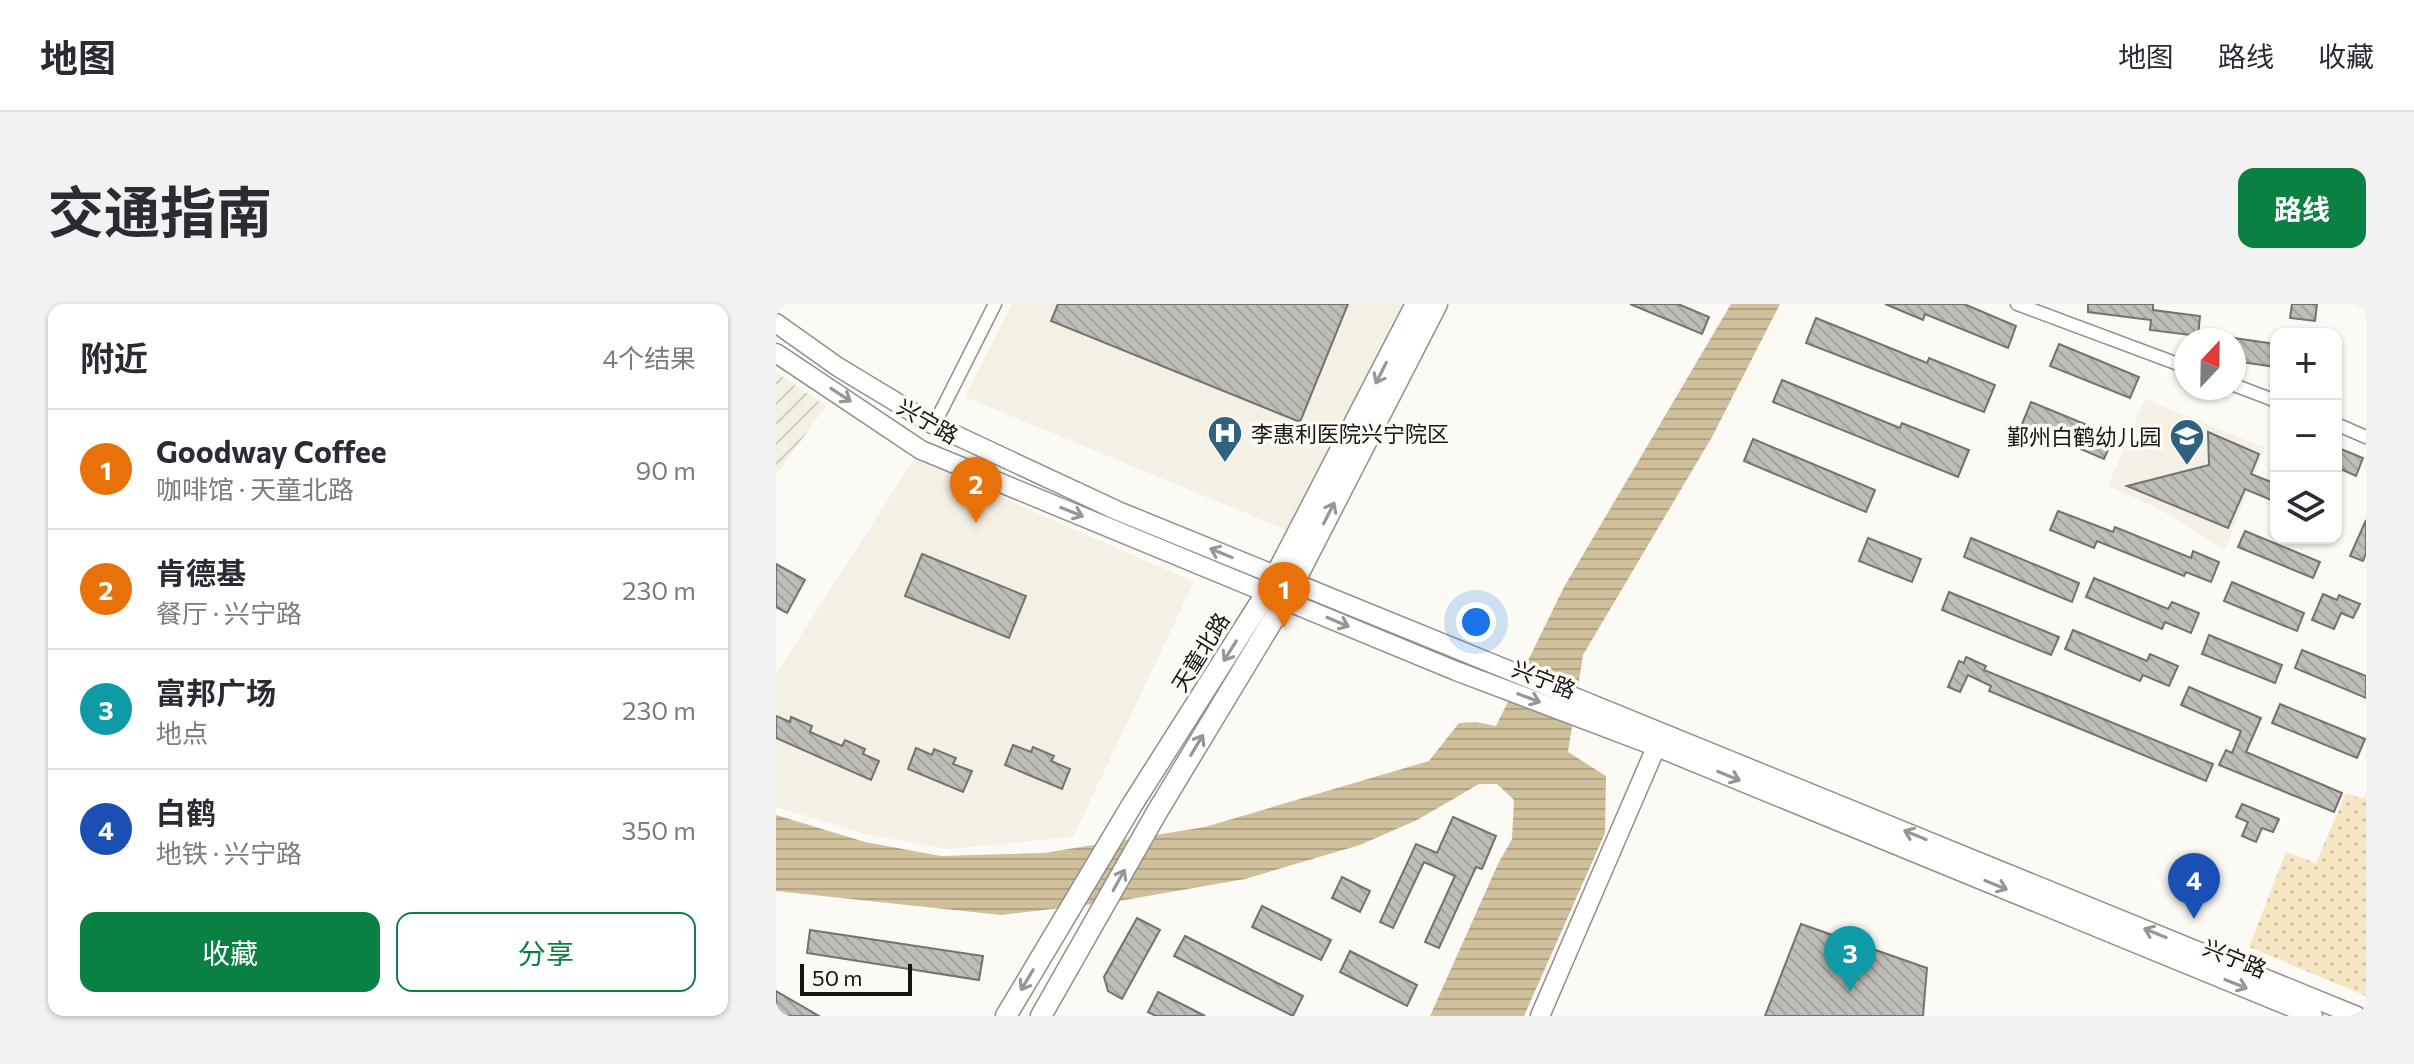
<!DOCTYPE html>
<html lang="zh">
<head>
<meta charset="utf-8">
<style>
  :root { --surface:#fff; --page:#f2f2f3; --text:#2b2b33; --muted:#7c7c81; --line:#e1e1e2; --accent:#0b8043 }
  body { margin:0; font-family:Commissioner,"Noto Sans SC",sans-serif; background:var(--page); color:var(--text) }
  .controls { position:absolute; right:24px; top:24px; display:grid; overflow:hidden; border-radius:16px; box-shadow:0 2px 6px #0004 }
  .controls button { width:72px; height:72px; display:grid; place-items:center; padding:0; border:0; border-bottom:2px solid var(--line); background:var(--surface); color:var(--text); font:40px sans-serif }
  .compass { position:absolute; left:1398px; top:24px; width:72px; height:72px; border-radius:50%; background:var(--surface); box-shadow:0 2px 6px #0004; rotate:22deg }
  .scale { position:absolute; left:24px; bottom:20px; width:112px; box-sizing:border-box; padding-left:8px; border:4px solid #161514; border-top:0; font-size:22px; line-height:28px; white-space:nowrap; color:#161514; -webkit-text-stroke:6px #fcfaf5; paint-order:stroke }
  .you { position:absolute; left:700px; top:318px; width:28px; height:28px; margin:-20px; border:6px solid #fff; border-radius:50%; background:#1a73e8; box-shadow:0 0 0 12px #1a73e833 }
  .badge { display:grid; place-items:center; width:52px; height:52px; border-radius:50%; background:var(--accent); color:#fff; font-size:26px; font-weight:700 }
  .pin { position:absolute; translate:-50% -66px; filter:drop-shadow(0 2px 4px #0008) }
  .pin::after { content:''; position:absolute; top:42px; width:28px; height:24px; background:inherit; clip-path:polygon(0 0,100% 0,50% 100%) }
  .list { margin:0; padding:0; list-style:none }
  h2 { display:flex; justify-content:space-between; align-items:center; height:104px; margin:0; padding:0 32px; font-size:34px }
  h2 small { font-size:26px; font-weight:400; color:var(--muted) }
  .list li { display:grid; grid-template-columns:52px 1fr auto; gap:24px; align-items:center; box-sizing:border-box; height:120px; padding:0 32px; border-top:2px solid var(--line) }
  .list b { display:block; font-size:30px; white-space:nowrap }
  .list p { margin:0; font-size:26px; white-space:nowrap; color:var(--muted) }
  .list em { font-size:26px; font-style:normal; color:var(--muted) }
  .actions { display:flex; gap:16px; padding:24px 32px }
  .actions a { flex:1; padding:18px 0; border:2px solid var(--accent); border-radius:16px; text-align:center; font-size:28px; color:var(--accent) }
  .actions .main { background:var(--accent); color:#fff }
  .icon { flex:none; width:44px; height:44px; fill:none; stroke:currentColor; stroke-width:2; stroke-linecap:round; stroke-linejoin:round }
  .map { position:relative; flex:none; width:1590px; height:712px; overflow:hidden; border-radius:16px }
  header { display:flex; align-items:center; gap:48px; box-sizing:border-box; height:112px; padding:0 40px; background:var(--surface); border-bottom:2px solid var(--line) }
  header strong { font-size:38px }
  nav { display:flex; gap:44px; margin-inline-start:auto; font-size:28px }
  .intro { display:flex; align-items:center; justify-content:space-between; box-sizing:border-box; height:192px; padding:0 48px }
  h1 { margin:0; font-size:56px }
  .button { padding:20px 36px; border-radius:16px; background:var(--accent); color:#fff; font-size:28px; font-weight:700 }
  main { display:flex; gap:48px; padding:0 48px }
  aside { flex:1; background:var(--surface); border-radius:16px; box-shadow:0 2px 6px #0004 }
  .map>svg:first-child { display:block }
  .built { fill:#f5f0e4 }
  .industrial { fill:url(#industrial-furrows) }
  .park { fill:url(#park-dots) }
  .water { fill:url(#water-rules) }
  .building { fill:url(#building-back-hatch); stroke:#73726d; stroke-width:2 }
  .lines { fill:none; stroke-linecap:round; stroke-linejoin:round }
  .minor-casing { stroke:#92908b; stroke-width:15 }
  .secondary-casing { stroke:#92908b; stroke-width:21 }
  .primary-casing { stroke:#92908b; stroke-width:23 }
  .minor { stroke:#fff; stroke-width:12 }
  .secondary { stroke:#fff; stroke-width:18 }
  .primary { stroke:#fff; stroke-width:20 }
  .oneway { stroke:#969695 }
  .labels { text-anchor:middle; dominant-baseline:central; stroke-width:7; stroke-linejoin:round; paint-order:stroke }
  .street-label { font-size:22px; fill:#161514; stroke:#fcfaf5 }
  .poi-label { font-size:22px; fill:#161514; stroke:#fcfaf5; text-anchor:start }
</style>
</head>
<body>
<header>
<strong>地图</strong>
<nav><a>地图</a><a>路线</a><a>收藏</a></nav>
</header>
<div class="intro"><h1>交通指南</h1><a class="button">路线</a></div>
<main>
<aside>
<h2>附近<small>4个结果</small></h2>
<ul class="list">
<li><span class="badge" style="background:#e8710a">1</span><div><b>Goodway Coffee</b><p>咖啡馆 · 天童北路</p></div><em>90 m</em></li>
<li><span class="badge" style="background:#e8710a">2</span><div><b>肯德基</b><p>餐厅 · 兴宁路</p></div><em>230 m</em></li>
<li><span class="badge" style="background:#0f9aa8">3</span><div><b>富邦广场</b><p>地点</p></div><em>230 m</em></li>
<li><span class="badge" style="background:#1a4fb4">4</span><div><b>白鹤</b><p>地铁 · 兴宁路</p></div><em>350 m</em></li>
</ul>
<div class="actions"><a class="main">收藏</a><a>分享</a></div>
</aside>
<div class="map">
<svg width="1590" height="712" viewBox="0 0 1590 712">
  <defs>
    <pattern id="industrial-furrows" width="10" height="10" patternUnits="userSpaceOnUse" patternTransform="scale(2)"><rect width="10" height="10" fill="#f5f0e4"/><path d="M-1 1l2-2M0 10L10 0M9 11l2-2" fill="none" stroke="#d1cdc3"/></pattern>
    <pattern id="park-dots" width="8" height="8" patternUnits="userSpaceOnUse" patternTransform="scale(2)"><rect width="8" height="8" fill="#f6e6c3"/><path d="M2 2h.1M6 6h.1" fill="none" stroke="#d2c4a7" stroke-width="1.8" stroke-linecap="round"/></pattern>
    <pattern id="water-rules" width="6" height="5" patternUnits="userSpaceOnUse" patternTransform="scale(2)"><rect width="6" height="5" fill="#cfbf9b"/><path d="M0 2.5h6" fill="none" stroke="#b1a385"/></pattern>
    <pattern id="building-back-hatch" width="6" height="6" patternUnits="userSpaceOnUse" patternTransform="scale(2)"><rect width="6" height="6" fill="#bfbdb8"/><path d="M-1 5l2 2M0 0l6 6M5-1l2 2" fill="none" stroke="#a3a29d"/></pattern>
  </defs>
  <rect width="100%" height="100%" fill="#fcfaf5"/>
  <!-- built -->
  <g class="built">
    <path d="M236,0H627L513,227L189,93Z"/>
    <path d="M1369,95L1489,144L1449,246L1385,206L1332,182Z"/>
    <path d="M138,155L418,278L297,533L173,545L97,532L0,503V370Z"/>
  </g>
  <!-- industrial -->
  <path class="industrial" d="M0,68L50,102L0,171Z"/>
  <!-- park -->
  <path class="park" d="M1570,489L1587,495L1590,489V692L1473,643L1510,548L1540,559Z"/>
  <!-- water -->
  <path class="water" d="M955,0H1004L936,133L807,351L792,448L830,472L829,529L748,712H654L722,560L736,535L738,496L721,480H703L641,516L584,541L469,575L343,597L225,611L0,587V511L89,538L165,552L268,549L429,523L653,457L683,419L700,418L720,422L788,283Z"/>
  <!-- building -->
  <g class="building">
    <path d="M282,0H572L524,118L275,17Z"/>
    <path d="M854,0H902L933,13L926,30Z"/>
    <path d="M1109,0H1188L1240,22L1232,44L1149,10L1147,16Z"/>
    <path d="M1312,0H1377V6L1424,12L1422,32L1374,26L1375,16L1312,8Z"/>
    <path d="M1516,0H1541L1539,17L1514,14Z"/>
    <path d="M1040,14L1151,59L1153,54L1219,81L1208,108L1030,39Z"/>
    <path d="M1458,34L1500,40V63L1458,57Z"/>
    <path d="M1283,40L1363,73L1354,94L1274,62Z"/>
    <path d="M1006,76L1124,124L1126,119L1193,146L1182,173L997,98Z"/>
    <path d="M1255,98L1338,132L1328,155L1246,120Z"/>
    <path d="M1432,128L1483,150L1475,170L1500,180V198L1469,185L1452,224L1351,182L1433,161Z"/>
    <path d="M977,135L1099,186L1090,208L968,157Z"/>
    <path d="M1560,143L1587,154L1580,172L1560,163Z"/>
    <path d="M1282,207L1337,228L1339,223L1415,254L1417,247L1443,258L1435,278L1410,268L1408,272L1321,237L1318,244L1274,226Z"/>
    <path d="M1590,216V249L1587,257L1574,252Z"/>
    <path d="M1469,227L1544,258L1537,274L1462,243Z"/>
    <path d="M1092,234L1145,255L1136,278L1083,257Z"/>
    <path d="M1195,234L1303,279L1296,298L1188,253Z"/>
    <path d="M146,250L250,292L233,334L129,292Z"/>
    <path d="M0,260L29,276L11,309L0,303Z"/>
    <path d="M1318,274L1392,305L1396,298L1423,309L1415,329L1389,318L1386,325L1310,293Z"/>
    <path d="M1456,278L1528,309L1521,327L1448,297Z"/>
    <path d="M1173,288L1283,333L1275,351L1166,306Z"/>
    <path d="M1547,290L1561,296L1563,291L1584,300L1577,314L1565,309L1558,325L1536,316Z"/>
    <path d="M1297,326L1371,357L1374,350L1402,362L1393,382L1367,371L1364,377L1289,345Z"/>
    <path d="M1433,331L1506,361L1499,379L1426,350Z"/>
    <path d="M1526,346L1590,372V394L1519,364Z"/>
    <path d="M1190,353L1210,362L1208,366L1437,460L1430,477L1213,387L1215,382L1192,371L1184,388L1172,383L1183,357L1188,359Z"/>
    <path d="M1413,383L1485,414L1470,448L1566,489L1558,508L1443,461L1450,446L1456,449L1465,427L1405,401Z"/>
    <path d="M1504,400L1589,435L1581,454L1496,419Z"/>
    <path d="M0,412L14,418L15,413L36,422L34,428L66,442L69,436L89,445L87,450L103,457L95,476L0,434Z"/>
    <path d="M237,441L255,448L257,443L278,452L275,457L294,465L286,485L229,461Z"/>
    <path d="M140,444L156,451L158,445L180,454L177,460L196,467L187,488L132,465Z"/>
    <path d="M1466,500L1503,515L1497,528L1486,524L1480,538L1466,532L1472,518L1460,513Z"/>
    <path d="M677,513L720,532L706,565L700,563L663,644L649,638L679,572L648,558L617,624L604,618L640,540L661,549Z"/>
    <path d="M566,573L594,587L584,608L556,594Z"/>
    <path d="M486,602L555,636L545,656L476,623Z"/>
    <path d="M361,614L384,626L346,695L332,687L328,673Z"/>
    <path d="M1025,620L1151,664L1147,712H989Z"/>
    <path d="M34,626L207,652L203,676L31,649Z"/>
    <path d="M409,632L527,692L517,712L398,652Z"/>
    <path d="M574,647L641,681L631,702L564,668Z"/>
    <path d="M0,687L43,712H0Z"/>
    <path d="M382,688L429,712H380L372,708Z"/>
  </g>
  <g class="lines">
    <!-- minor casing -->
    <g class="minor-casing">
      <g id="minor">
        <path d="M1241,0L1410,63"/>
        <path d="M1458,81L1500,97"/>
        <path d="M1560,120L1590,133"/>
        <path d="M158,121L219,0"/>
      </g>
    </g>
    <!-- secondary casing -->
    <g class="secondary-casing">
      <g id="secondary">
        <path d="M0,19L62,63L158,121L342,207L1581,712"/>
        <path d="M0,49L145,146L680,367L881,443L1537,712"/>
        <path d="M764,712L884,434"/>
      </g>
    </g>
    <!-- primary casing -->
    <g class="primary-casing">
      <g id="primary">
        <path d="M230,712L356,501L491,288L640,0"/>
        <path d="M265,712L381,508L509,296L661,0"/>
      </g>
    </g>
    <!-- minor -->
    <use href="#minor" class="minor"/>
    <!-- secondary -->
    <use href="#secondary" class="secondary"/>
    <!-- primary -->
    <use href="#primary" class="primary"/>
  </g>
  <!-- one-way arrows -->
  <defs><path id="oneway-shaft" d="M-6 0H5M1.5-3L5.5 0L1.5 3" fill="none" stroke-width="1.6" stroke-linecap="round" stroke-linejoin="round" transform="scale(2)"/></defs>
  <g class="oneway">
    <use href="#oneway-shaft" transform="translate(605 69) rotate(117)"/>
    <use href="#oneway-shaft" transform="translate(65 91) rotate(33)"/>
    <use href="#oneway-shaft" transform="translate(296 208) rotate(22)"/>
    <use href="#oneway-shaft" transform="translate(553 209) rotate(-63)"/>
    <use href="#oneway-shaft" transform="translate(445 249) rotate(-158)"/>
    <use href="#oneway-shaft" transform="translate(562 318) rotate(23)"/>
    <use href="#oneway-shaft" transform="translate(454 347) rotate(122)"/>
    <use href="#oneway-shaft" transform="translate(753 394) rotate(21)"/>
    <use href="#oneway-shaft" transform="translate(421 441) rotate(-59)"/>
    <use href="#oneway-shaft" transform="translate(953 472) rotate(22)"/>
    <use href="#oneway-shaft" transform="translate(1139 531) rotate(-158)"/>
    <use href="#oneway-shaft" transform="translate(343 576) rotate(-61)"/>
    <use href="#oneway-shaft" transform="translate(1220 581) rotate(22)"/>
    <use href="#oneway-shaft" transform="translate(1379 629) rotate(-158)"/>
    <use href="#oneway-shaft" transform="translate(251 676) rotate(121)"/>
    <use href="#oneway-shaft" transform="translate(1460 680) rotate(22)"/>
  </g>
  <!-- icons -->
  <defs>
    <g id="hospital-pin" transform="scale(1.8)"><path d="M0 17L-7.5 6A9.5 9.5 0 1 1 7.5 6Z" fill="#2f627f" stroke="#fcfaf5"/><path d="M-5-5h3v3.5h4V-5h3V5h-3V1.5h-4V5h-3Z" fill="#fff"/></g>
    <g id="school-pin" transform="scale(1.8)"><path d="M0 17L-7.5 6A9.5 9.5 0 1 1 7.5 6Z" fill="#2f627f" stroke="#fcfaf5"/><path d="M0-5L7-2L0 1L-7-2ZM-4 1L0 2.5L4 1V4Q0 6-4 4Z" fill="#fff"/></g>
  </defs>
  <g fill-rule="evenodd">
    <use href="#hospital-pin" x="449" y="129"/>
    <use href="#school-pin" x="1411" y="132"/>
  </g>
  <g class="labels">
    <!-- street labels -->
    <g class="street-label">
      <text transform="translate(152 117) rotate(30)">兴宁路</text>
      <text transform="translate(424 348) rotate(-58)">天童北路</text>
      <text transform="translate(768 375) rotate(21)">兴宁路</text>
      <text transform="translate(1459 654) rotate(22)">兴宁路</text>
    </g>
    <!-- poi labels -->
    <g class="poi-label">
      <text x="475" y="129">李惠利医院兴宁院区</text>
      <text x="1385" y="132" text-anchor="end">鄞州白鹤幼儿园</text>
    </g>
  </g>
</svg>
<div class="controls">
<button>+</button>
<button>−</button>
<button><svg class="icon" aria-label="layers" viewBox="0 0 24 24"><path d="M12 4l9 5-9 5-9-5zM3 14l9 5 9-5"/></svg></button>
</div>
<svg class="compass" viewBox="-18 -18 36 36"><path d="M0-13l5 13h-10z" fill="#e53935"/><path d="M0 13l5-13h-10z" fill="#7c7c81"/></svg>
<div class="scale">50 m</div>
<div class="you"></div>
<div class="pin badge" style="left:508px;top:324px;background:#e8710a">1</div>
<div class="pin badge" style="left:200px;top:219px;background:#e8710a">2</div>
<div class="pin badge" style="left:1074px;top:688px;background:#0f9aa8">3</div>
<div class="pin badge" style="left:1418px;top:615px;background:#1a4fb4">4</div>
</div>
</main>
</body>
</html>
